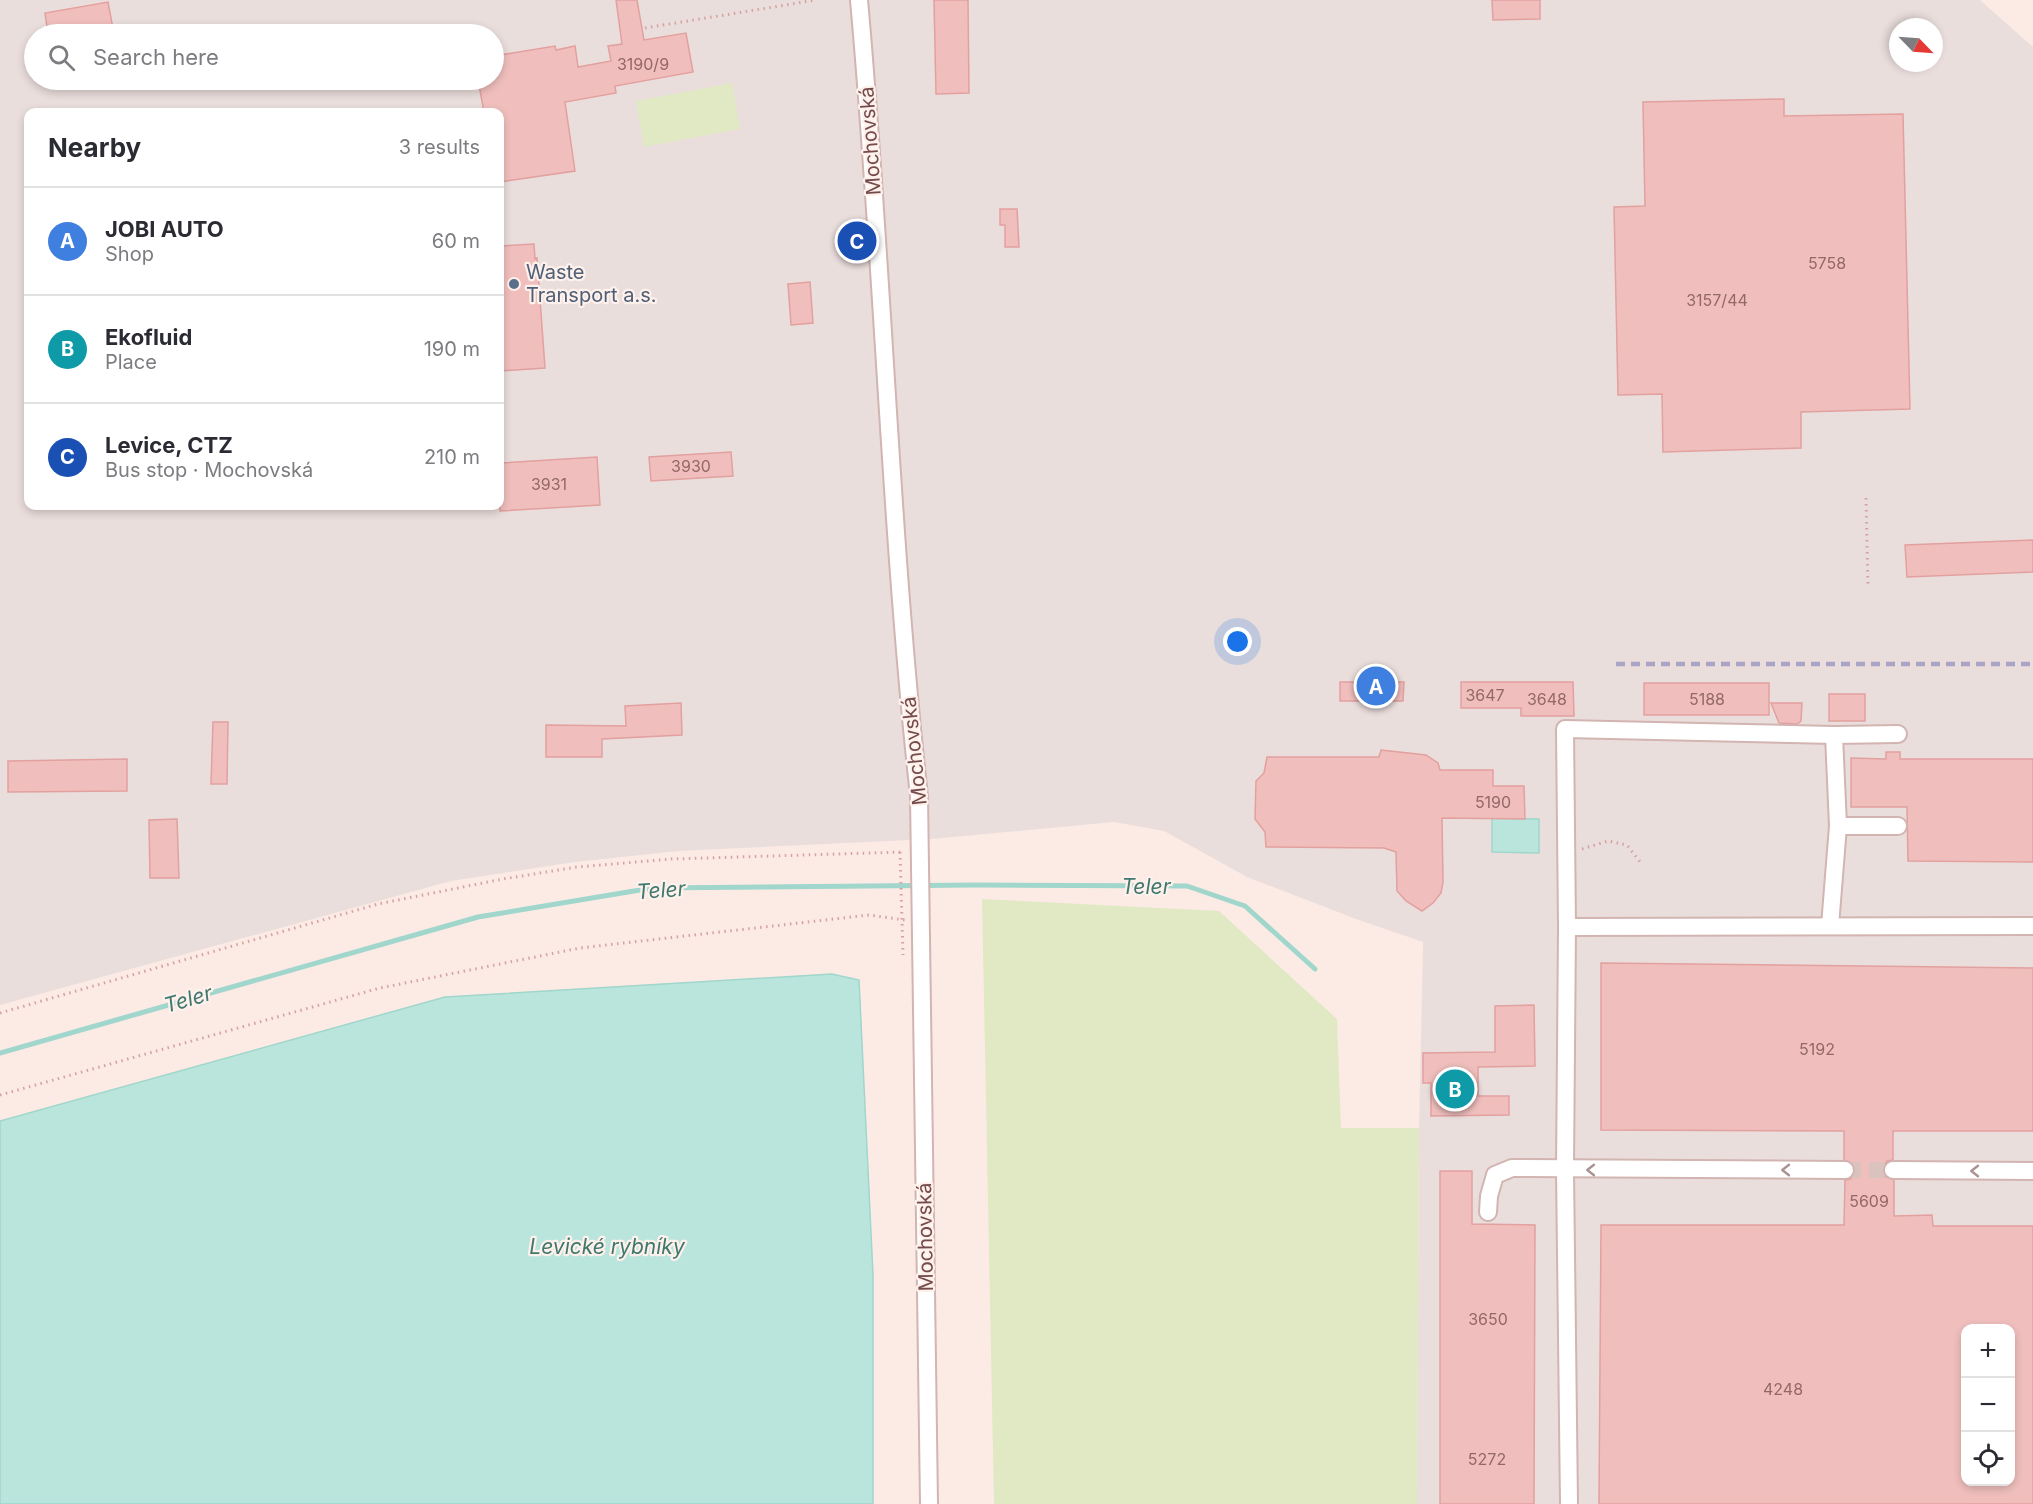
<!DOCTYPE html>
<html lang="en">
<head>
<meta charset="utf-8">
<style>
  :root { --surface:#fff; --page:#f2f2f3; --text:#2b2b33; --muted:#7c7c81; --line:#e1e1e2; --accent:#7c3aed }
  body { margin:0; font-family:Inter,sans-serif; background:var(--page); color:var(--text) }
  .controls { position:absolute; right:18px; bottom:18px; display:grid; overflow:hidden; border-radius:12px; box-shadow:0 3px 9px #0003 }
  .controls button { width:54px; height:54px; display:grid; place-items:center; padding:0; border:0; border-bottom:2px solid var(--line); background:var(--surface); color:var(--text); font:30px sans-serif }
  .compass { position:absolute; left:1889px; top:18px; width:54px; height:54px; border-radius:50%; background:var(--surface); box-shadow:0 3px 9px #0003; rotate:115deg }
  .you { position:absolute; left:1238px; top:642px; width:21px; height:21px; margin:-15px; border:4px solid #fff; border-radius:50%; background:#1a73e8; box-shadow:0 0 0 9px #1a73e833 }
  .badge { display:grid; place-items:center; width:39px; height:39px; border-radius:50%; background:var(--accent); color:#fff; font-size:20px; font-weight:700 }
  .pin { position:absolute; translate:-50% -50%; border:3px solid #fff; box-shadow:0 2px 6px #0006 }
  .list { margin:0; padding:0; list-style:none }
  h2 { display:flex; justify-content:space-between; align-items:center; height:78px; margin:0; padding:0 24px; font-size:26px }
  h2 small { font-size:20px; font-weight:400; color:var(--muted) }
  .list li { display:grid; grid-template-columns:39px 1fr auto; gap:18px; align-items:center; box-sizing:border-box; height:108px; padding:0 24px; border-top:2px solid var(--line) }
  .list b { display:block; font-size:22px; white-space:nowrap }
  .list p { margin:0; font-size:20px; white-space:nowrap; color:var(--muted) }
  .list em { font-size:20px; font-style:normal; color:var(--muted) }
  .icon { flex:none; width:33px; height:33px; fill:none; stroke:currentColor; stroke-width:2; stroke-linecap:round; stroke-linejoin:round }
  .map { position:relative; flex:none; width:2033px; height:1504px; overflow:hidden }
  .search { position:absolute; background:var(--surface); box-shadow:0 3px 9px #0003; left:24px; top:24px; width:480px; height:66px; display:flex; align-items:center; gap:15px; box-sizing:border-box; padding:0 21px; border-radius:33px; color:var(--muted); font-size:22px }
  .panel { position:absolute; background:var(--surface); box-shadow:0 3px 9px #0003; left:24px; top:108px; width:480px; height:402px; border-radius:12px }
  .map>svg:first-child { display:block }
  .industrial { fill:#eadedc; fill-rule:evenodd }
  .green { fill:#e0e9c4 }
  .water { fill:#bae5dc; stroke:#a0d6cb; stroke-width:1.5 }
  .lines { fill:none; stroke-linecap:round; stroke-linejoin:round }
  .stream { stroke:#a0d6cb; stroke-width:5 }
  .building { fill:#f0bfbd; stroke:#e2a09e; stroke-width:1.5; fill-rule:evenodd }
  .minor-tunnel { stroke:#dac3be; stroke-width:16; stroke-dasharray:16 8; stroke-linecap:butt }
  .minor-casing { stroke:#d2b4b1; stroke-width:20 }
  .path { stroke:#d5a2a0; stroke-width:3; stroke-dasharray:1.5 4.5; stroke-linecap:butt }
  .minor { stroke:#fff; stroke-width:16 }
  .rail { stroke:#aaa4c5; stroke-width:4.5; stroke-dasharray:9 6; stroke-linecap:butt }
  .oneway { stroke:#ac9393 }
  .service-dot { fill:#5c6f8a; stroke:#fef0eb; stroke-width:2 }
  .labels { text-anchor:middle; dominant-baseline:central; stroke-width:4.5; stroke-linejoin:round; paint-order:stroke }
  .number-label { font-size:16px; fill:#936868 }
  .street-label { font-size:20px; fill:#744b4b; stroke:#fef0eb }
  .service-label { font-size:20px; fill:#4e5e75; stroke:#fef0eb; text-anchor:start }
  .water-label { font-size:21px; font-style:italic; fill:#3f786e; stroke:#fef0eb }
</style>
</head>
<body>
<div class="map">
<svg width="2033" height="1504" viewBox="0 0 2033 1504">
  <rect width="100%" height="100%" fill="#fcebe5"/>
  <!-- industrial -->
  <path class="industrial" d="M0,0H1980L2033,47V1504H1417L1419,1128L1423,942L1356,919L1247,877L1164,831L1114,822L932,839L679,851L575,862L451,881L0,1005ZM1898,27H1934V63H1898ZM34,34H494V80H34ZM28,112H500V506H28ZM1966,1328H2010V1482H1966Z"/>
  <!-- green -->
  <g class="green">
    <path d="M732,83L740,129L644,147L636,101Z"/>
    <path d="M982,899L1219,911L1337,1019L1341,1128H1419L1417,1504H994Z"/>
  </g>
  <!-- water -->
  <g class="water">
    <path d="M1492,818L1539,819V853L1492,852Z"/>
    <path d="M832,974L859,980L873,1275V1504H0V1121L445,997Z"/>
  </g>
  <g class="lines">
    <!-- stream -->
    <path class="stream" d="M0,1053L478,917L652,888L975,885L1187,886L1245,906L1315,969"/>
  </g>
  <!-- building -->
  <g class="building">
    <path d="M616,0H637L644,40L686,33L693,72L615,86L616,93L565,102L575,171L500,182V112H484L478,80H494V56L555,46L556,50L575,46L578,67L611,61L608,46L622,44Z"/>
    <path d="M934,0H968L969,93L936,94Z"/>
    <path d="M1492,0H1540V19L1493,20Z"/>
    <path d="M108,2L114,34H48L45,13Z"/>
    <path d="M1784,99V116L1903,114L1910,409L1801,412V448L1663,452L1662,394L1618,395L1614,207L1645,206L1643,102Z"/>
    <path d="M1000,209H1017L1019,247H1005V225H1000Z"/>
    <path d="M534,244L535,259L537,258L545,368L500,371V246Z"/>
    <path d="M810,282L813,323L791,325L788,284Z"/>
    <path d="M731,452L733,476L651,481L649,457Z"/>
    <path d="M597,457L600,505L500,511V463Z"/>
    <path d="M2033,540V572L1907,577L1905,545Z"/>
    <path d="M1340,682H1404L1403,701H1340Z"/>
    <path d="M1461,682H1573L1574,716H1521V708H1461Z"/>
    <rect x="1644" y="683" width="125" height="32"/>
    <rect x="1829" y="694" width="36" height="27"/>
    <path d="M681,703L682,735L602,739V757H546V725L626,726L625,706Z"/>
    <path d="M1771,703H1802L1801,721L1797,724L1779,723Z"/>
    <path d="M213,722H228L227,784H211Z"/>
    <path d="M1381,750L1426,755L1438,763L1440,770H1493V786H1524L1525,819L1442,818L1443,882L1441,893L1433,903L1422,911L1406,901L1397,891L1396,852L1384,848L1266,847L1265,832L1255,819L1256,781L1264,773L1267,757H1379Z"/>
    <path d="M1886,752H1900V759H2033V862L1908,861L1907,807H1851V758L1886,759Z"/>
    <path d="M127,759V791L8,792V761Z"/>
    <path d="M177,819L179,878H150L149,820Z"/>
    <path d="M1601,963L2033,968V1131H1893V1160L1887,1161L1883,1169L1884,1176L1894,1180V1216L1932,1215L1933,1226H2033V1504H1599L1601,1225H1844L1845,1180L1851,1179L1855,1171L1854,1164L1844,1160V1131L1601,1130ZM1965,1329H2010V1482H1965Z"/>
    <path d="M1534,1005L1535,1066L1478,1067V1096H1509V1115L1431,1116V1083H1423V1053L1495,1052V1006Z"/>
    <path d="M1440,1171H1472V1224L1535,1225L1534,1504H1440Z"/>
  </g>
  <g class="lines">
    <!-- minor-tunnel -->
    <path class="minor-tunnel" d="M1845,1170H1893"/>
    <!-- minor casing -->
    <g class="minor-casing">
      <g id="minor">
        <path d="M859,0C883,265 890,532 919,796L929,1504"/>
        <path d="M1838,826L1834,735L1898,734"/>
        <path d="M1830,926L1838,826H1898"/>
        <path d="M1567,927L2033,926"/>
        <path d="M1893,1170L2033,1171"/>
        <path d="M1488,1212L1489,1196L1495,1175L1512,1168L1845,1170"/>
        <path d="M1569,1504L1565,1170L1567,927L1565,729L1834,735"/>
      </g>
    </g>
    <!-- path -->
    <g class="path">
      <path d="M645,28L816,0"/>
      <path d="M1866,498L1868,588"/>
      <path d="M1582,849L1608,841L1627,845L1641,863"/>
      <path d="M900,852L903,955"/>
      <path d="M0,1013L378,904L503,879L577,867L672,859L903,852"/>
      <path d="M0,1095L380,988L580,948L869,915L905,920"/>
    </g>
    <!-- minor -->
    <use href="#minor" class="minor"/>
    <!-- rail -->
    <path class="rail" d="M1616,664H2033"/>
  </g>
  <!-- one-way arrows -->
  <defs><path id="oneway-chevron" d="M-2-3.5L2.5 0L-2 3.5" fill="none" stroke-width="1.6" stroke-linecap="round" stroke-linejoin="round" transform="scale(1.5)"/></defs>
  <g class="oneway">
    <use href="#oneway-chevron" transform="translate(1591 1170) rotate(-180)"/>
    <use href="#oneway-chevron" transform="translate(1786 1170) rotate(-180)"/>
    <use href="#oneway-chevron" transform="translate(1975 1171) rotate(-180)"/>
  </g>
  <!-- markers -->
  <circle class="service-dot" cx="514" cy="284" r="6"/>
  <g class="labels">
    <!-- number labels -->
    <g class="number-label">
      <text x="643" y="64">3190/9</text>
      <text x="1827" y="263">5758</text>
      <text x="1717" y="300">3157/44</text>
      <text x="691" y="466">3930</text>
      <text x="549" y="484">3931</text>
      <text x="1485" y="695">3647</text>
      <text x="1547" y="699">3648</text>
      <text x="1707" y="699">5188</text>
      <text x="1493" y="802">5190</text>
      <text x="1817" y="1049">5192</text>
      <text x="1869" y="1201">5609</text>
      <text x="1488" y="1319">3650</text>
      <text x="1783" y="1389">4248</text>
      <text x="1487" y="1459">5272</text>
    </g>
    <!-- street labels -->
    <g class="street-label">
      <text transform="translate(870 141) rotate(-94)">Mochovská</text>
      <text transform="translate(914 751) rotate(-96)">Mochovská</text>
      <text transform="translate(925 1237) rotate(-91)">Mochovská</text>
    </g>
    <!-- service labels -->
    <g class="service-label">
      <text x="526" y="272">Waste<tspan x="526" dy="23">Transport a.s.</tspan></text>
    </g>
    <!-- water labels -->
    <g class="water-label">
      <text x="1146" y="886">Teler</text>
      <text transform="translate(661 890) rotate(-4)">Teler</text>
      <text transform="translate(188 999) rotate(-16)">Teler</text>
      <text x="607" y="1246">Levické rybníky</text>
    </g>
  </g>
</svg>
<div class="controls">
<button>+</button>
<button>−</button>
<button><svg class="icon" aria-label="locate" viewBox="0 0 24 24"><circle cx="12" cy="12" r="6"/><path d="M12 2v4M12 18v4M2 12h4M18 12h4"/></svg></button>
</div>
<svg class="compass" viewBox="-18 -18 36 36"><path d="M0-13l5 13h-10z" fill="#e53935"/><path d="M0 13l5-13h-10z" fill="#7c7c81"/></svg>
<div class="you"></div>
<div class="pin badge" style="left:1376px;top:686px;background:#3f7fe0">A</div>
<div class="pin badge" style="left:1455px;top:1089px;background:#0f9aa8">B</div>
<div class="pin badge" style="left:857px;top:241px;background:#1a4fb4">C</div>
<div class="search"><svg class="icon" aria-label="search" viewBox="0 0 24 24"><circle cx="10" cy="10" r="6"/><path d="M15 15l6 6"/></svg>Search here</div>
<section class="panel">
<h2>Nearby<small>3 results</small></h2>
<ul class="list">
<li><span class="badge" style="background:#3f7fe0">A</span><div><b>JOBI AUTO</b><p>Shop</p></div><em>60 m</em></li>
<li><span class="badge" style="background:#0f9aa8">B</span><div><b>Ekofluid</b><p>Place</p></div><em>190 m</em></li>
<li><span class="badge" style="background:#1a4fb4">C</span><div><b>Levice, CTZ</b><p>Bus stop · Mochovská</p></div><em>210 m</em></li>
</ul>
</section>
</div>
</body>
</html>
